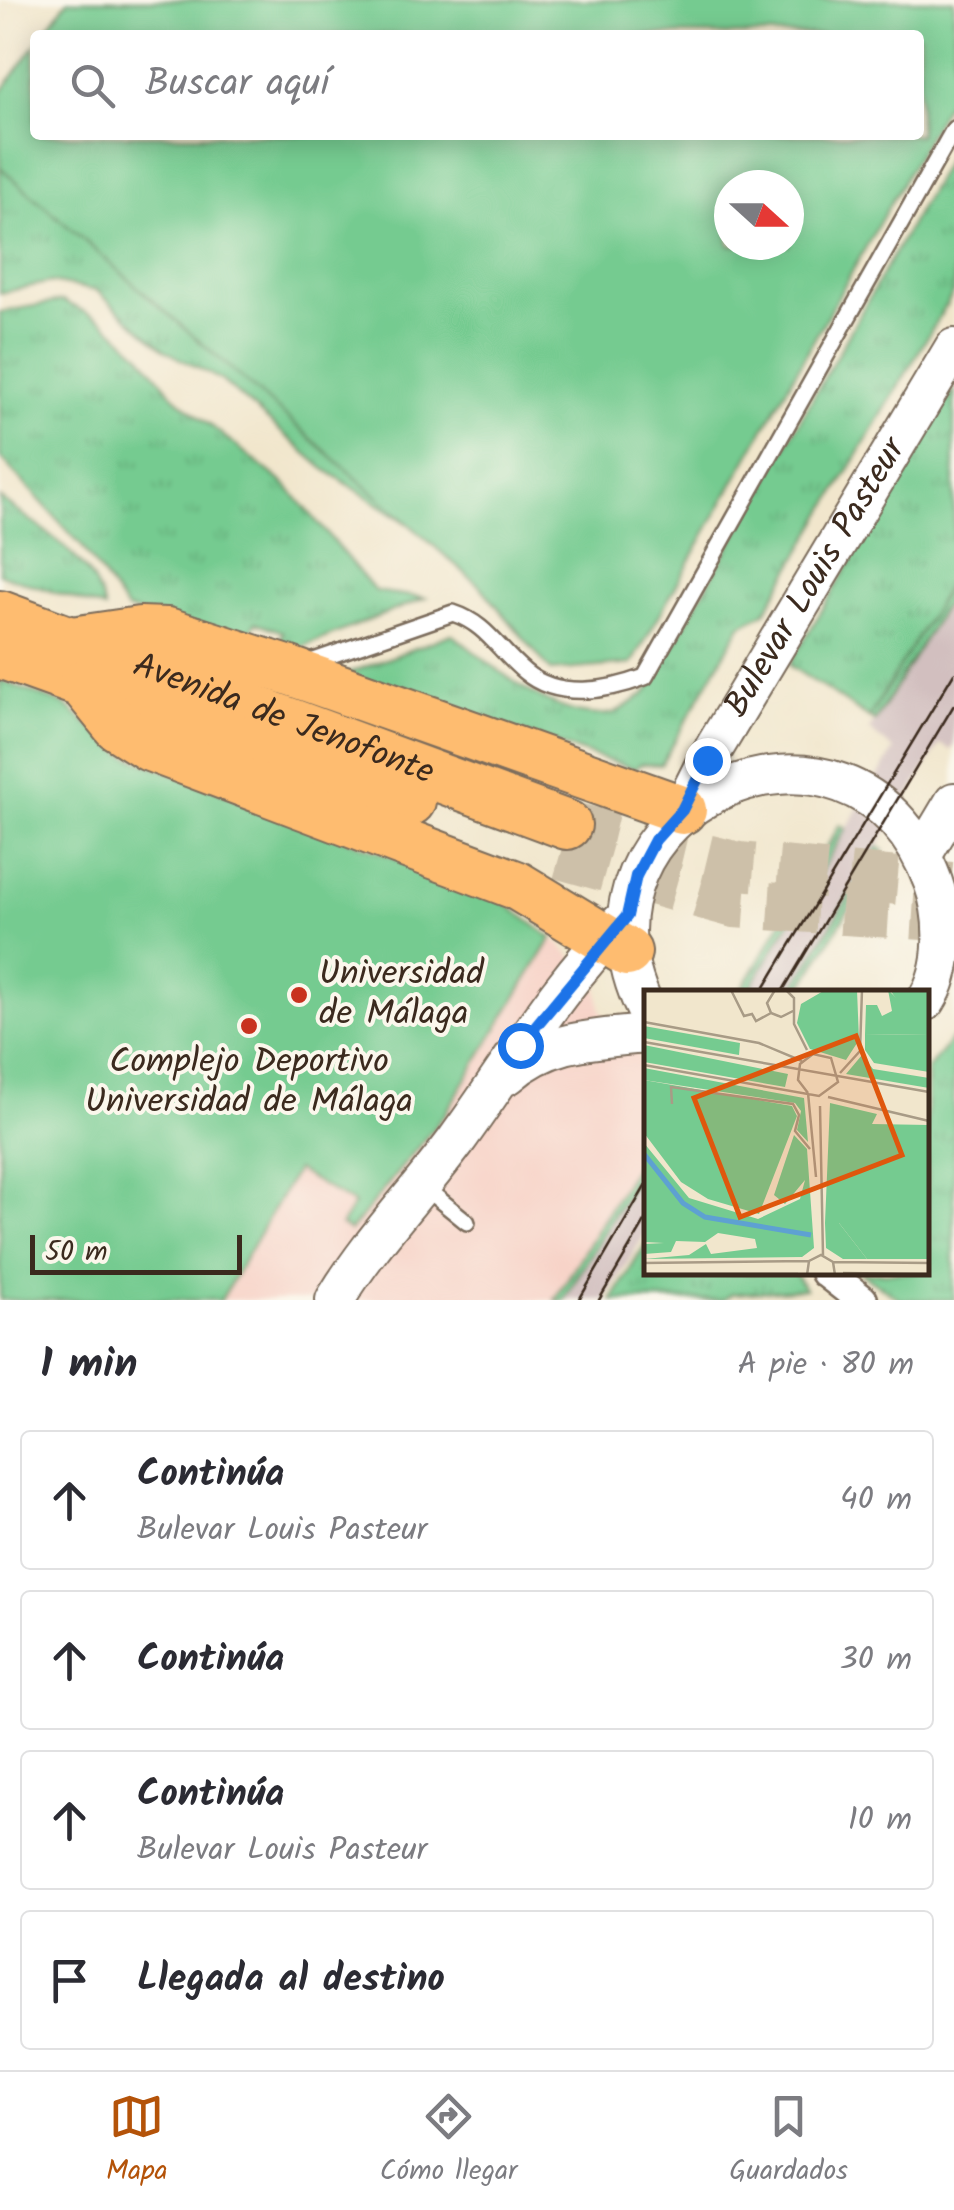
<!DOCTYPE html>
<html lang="es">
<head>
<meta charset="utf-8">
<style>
  :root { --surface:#fff; --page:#f2f2f3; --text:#2b2b33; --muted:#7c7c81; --line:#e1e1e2; --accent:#b45309 }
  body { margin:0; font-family:Kalam,sans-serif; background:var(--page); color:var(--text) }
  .compass { position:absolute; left:714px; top:170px; width:90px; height:90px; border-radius:50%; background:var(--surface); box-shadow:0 5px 25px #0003; rotate:111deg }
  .scale { position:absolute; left:30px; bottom:25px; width:212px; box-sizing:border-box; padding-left:10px; border:5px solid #3b2a1e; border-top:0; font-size:28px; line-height:35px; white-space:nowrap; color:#3b2a1e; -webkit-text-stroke:8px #fbf7ec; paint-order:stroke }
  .stop { position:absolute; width:30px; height:30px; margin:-22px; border:8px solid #1a73e8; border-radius:50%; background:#fff }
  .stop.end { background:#1a73e8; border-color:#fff; box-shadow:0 2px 10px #0008 }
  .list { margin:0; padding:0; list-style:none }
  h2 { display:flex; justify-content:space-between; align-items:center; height:130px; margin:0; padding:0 40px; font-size:42px }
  h2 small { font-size:32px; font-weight:400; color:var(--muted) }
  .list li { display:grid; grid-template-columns:65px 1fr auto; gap:30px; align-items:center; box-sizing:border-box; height:140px; margin:0 20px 20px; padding:0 20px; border:2px solid var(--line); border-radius:10px }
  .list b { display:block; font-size:38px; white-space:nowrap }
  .list p { margin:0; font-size:32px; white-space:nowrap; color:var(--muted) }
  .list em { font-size:32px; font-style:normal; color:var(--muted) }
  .icon { flex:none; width:55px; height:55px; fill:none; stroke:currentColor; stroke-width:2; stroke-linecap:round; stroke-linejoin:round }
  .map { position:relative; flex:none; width:954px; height:1300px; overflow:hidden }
  .search { position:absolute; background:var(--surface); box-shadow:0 5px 25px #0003; left:30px; right:30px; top:30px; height:110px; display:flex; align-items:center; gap:25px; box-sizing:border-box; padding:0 35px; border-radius:10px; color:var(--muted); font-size:38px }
  .sheet { height:770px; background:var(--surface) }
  nav { display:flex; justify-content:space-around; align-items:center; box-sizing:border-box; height:140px; border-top:2px solid var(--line); background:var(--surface); font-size:28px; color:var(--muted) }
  nav a { display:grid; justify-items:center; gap:5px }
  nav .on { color:var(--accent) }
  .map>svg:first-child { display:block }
  .built { fill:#f7d1c6 }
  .railway { fill:#d2bfbf }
  .grass { fill:url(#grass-tufts); stroke:#587a57; stroke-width:2.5 }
  .park { fill:#75cb90; stroke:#587a57; stroke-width:2.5; fill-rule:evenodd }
  .garden { fill:url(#garden-furrows); stroke:#587a57; stroke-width:2.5 }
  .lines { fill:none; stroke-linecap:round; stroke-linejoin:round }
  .primary-tunnel { stroke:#cdc0a9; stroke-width:48; stroke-dasharray:48 24; stroke-linecap:butt }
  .service-casing { stroke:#7b6c5b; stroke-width:20 }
  .minor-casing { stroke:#7b6c5b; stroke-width:35 }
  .tertiary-casing { stroke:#7b6c5b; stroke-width:42 }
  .primary-casing { stroke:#7b6c5b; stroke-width:52 }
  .service { stroke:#fff; stroke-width:15 }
  .minor { stroke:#fff; stroke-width:30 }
  .tertiary { stroke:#fff; stroke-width:38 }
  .primary { stroke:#febc70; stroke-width:48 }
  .tram { stroke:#3b2a1e; stroke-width:2.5 }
  .route { stroke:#1a73e8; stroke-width:12 }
  .poi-dot { fill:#c8321e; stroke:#fbf7ec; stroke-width:4 }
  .labels { text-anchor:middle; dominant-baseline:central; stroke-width:8; stroke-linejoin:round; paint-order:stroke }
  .street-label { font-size:35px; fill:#3b2a1e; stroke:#fbf7ec }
  .poi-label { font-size:35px; fill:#3b2a1e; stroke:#fbf7ec; text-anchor:start }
  .inset-river { fill:none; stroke:#5ea1d2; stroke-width:5 }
  .inset-road { fill:none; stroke:#a89b86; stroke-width:2.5 }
  .view { fill:#df570d; fill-opacity:0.15; stroke:#df570d; stroke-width:5 }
  .inset-edge { fill:none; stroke:#3b2a1e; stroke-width:5 }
</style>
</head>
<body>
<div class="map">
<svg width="954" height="1300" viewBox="0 0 954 1300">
  <defs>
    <pattern id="grass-tufts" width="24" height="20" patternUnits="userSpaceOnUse" patternTransform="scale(2.5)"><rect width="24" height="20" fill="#75cb90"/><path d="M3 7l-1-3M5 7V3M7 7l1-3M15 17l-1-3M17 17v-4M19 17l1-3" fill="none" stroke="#66ae7c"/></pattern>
    <pattern id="garden-furrows" width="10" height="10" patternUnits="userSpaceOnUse" patternTransform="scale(2.5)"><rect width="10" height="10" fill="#75cb90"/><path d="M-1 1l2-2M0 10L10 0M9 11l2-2" fill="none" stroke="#66ae7c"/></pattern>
  </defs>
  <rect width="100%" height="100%" fill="#fbf7ec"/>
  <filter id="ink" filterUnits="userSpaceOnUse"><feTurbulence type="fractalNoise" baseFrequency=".01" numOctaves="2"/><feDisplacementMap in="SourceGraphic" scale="20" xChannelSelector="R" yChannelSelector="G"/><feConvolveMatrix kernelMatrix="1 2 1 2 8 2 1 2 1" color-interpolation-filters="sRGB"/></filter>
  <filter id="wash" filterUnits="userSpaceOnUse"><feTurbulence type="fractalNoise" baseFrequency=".0048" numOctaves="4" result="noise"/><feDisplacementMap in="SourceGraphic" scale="40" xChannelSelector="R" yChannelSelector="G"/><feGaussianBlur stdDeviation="2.25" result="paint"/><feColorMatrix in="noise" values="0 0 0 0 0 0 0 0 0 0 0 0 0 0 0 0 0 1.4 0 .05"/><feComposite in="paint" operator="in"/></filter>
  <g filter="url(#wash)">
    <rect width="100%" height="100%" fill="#f1e6cc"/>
    <!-- built -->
    <path class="built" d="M0,680L65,705L125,755L494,895L552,938L596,980L601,1011L646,1064V1148L555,1300H0Z"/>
    <!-- railway -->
    <g class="railway">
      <path d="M954,590V745L951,750L940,744L791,992H748L894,750L869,730Z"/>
      <path d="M646,1162V1232L605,1300H564Z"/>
    </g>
    <!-- grass -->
    <g class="grass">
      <path d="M954,147V292L765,612L741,625L661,765L641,764L634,769L344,675L452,634C492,665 557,725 613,713C624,710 638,698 647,692Z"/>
      <path d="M0,167L413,527L323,468L221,380L166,351L97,291L51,282L0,293Z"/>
      <path d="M62,301L102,320L140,354L176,398L287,486L375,591L425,598L290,652L277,647L283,632L255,622L249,637L127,610L81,545L0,457V312Z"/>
      <path d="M954,389V576L869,718L789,665Z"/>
      <path d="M0,498C42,530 91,556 105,609L0,574Z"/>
      <path d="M954,1036V1300H901L860,1273L926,1272L927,1070Z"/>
      <path d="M646,1243V1272L795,1273L805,1289L732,1294L723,1300H612Z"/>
    </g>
    <!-- park -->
    <g class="park">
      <path d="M68,0H954V90L632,664L551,671L481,587L0,167V94L35,45V135H919V35H42ZM729,185H789V245H729Z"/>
      <path d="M0,680L65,705L124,755L494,895L552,938L445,1114L350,1231L341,1225L354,1204L296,1170L221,1300H0Z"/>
    </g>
    <!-- garden -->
    <g class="garden">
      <path d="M954,576V590L875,721L869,718Z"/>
      <path d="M840,825L846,829L748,992H740Z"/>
      <path d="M878,847L884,851L799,992H791Z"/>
      <path d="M646,1148V1162L564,1300H555Z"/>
    </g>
  </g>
  <g filter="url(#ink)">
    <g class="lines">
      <!-- primary-tunnel -->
      <g class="primary-tunnel">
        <path d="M567,825L739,866L951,886"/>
        <path d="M560,855L734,904L954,918"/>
      </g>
      <!-- service casing -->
      <g class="service-casing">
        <g id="service">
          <path d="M305,664L453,613C487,624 498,650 525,672C558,700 608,691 645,677L954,129"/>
          <path d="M420,1184L467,1222"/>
        </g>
      </g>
      <!-- minor casing -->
      <g class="minor-casing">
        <path id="minor" d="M826,1272L862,1300"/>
      </g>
      <!-- tertiary casing -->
      <g class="tertiary-casing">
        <g id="tertiary">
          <path id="s1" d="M682,810L707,760L954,348"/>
          <path d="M923,854L954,802"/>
          <path d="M646,1010C546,806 854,668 933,882C946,917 947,968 926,1001"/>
          <path d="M508,1075C548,1039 595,1039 646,1034"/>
          <path d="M335,1300C370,1242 416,1195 456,1141C511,1066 556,986 623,920"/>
        </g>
      </g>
      <!-- primary casing -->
      <g class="primary-casing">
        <g id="primary">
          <path id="s2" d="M0,615L567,825"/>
          <path d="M72,641L140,631L167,632L287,670L682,810"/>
          <path d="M0,654L411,801"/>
          <path d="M83,684L117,726L150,747L516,885L627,952"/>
        </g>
      </g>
      <!-- service -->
      <use href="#service" class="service"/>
      <!-- minor -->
      <use href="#minor" class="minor"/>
      <!-- tertiary -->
      <use href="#tertiary" class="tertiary"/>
      <!-- primary -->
      <use href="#primary" class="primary"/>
      <!-- tram -->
      <g class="tram">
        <path d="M762,992L954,673"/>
        <path d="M782,992L954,705"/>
        <path d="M579,1300L646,1185"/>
        <path d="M599,1300L646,1220"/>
      </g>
    </g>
  </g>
  <g class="lines" filter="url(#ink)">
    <!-- route -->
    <path class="route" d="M520,1045L627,916L636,876L655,840L682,810L707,760"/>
  </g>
  <!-- markers -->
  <g class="poi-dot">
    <circle cx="299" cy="995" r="10"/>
    <circle cx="249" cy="1026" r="10"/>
  </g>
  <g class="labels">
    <!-- street labels -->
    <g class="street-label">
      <text stroke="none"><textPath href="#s1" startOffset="268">Bulevar Louis Pasteur</textPath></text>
      <text stroke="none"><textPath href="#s2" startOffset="302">Avenida de Jenofonte</textPath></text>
    </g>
    <!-- poi labels -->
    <g class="poi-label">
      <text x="319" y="975">Universidad<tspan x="319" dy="40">de Málaga</tspan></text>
      <text x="249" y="1063" text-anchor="middle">Complejo Deportivo<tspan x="249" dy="40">Universidad de Málaga</tspan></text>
    </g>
  </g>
  <!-- overview -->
  <g transform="translate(644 990)">
    <rect width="285" height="285" fill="#f1e6cc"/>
    <path d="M181,0H213L215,50L202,70L166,59L153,33L157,14ZM246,0H285V39L260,20ZM0,36L96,53L95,65L0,48ZM285,44V82L230,73L221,60V45ZM0,55L144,84L141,97L0,72ZM218,65L229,79L285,88V98L202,84ZM0,78L160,108L164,152L153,140L157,121L151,113L0,90ZM150,145L163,159L170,258L158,267L0,269L45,265L62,254L67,264L113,258L111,249L74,243L61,252L32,251L27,262L0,264V254L20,253L0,252V153L45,208L114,229L156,209L161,190L141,214L130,205ZM181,233H195L223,269H199L182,258Z" fill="#75cb90"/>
    <path d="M0,90L148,116L153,126L115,224L64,209L37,192L0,143ZM186,113L233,124L228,134L285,135V269H223L195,233H181Z" fill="#75cb90"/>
    <path d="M244,0L285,39V44L221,45L222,15H233L238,26L248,21Z" fill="#75cb90"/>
    <path class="inset-river" d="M0,164L39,213L61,227L167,245"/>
    <path class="inset-road" d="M87,0L100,26L108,24L112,31L127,23M131,0L123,13L127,23L137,27L149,21M142,0L150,8V34L163,60M0,32L115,53L158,71M0,52L285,102M0,75L175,106L194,92L187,68L169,64L156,74L154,90L164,103M196,83L216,61L218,0M164,103L172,187M184,107L285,131M28,114L27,97L149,114L155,125L151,141L166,159M176,116L179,265M189,272L285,273M0,273L165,271M199,283L285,284M0,284H154M163,285L165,271L177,265L189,272L191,285"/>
    <path class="view" d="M212,46L258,165L96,227L50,108Z"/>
    <rect width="285" height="285" class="inset-edge"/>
  </g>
</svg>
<svg class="compass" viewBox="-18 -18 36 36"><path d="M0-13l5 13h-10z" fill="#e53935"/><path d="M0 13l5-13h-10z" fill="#7c7c81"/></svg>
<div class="scale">50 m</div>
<div class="stop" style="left:520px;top:1045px"></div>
<div class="stop end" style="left:707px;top:760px"></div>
<div class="search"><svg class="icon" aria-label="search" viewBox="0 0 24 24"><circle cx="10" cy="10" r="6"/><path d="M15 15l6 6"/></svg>Buscar aquí</div>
</div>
<section class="sheet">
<h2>1 min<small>A pie · 80 m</small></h2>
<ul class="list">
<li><svg class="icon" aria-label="ahead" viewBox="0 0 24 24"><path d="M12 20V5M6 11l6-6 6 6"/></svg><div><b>Continúa</b><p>Bulevar Louis Pasteur</p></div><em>40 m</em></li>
<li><svg class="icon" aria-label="ahead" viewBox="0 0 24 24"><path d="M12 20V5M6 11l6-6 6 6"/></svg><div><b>Continúa</b></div><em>30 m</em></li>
<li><svg class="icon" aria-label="ahead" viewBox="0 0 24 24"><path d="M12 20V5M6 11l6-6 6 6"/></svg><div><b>Continúa</b><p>Bulevar Louis Pasteur</p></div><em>10 m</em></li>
<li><svg class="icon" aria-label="arrive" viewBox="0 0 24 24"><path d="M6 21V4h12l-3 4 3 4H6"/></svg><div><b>Llegada al destino</b></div></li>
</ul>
</section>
<nav>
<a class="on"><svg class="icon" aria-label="map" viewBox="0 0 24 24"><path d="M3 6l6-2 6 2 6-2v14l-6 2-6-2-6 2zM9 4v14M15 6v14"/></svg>Mapa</a>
<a><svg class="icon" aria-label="directions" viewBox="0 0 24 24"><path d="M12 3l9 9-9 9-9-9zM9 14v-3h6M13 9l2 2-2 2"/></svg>Cómo llegar</a>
<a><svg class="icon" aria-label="saved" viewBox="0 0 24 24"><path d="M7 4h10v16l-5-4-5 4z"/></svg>Guardados</a>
</nav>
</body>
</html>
